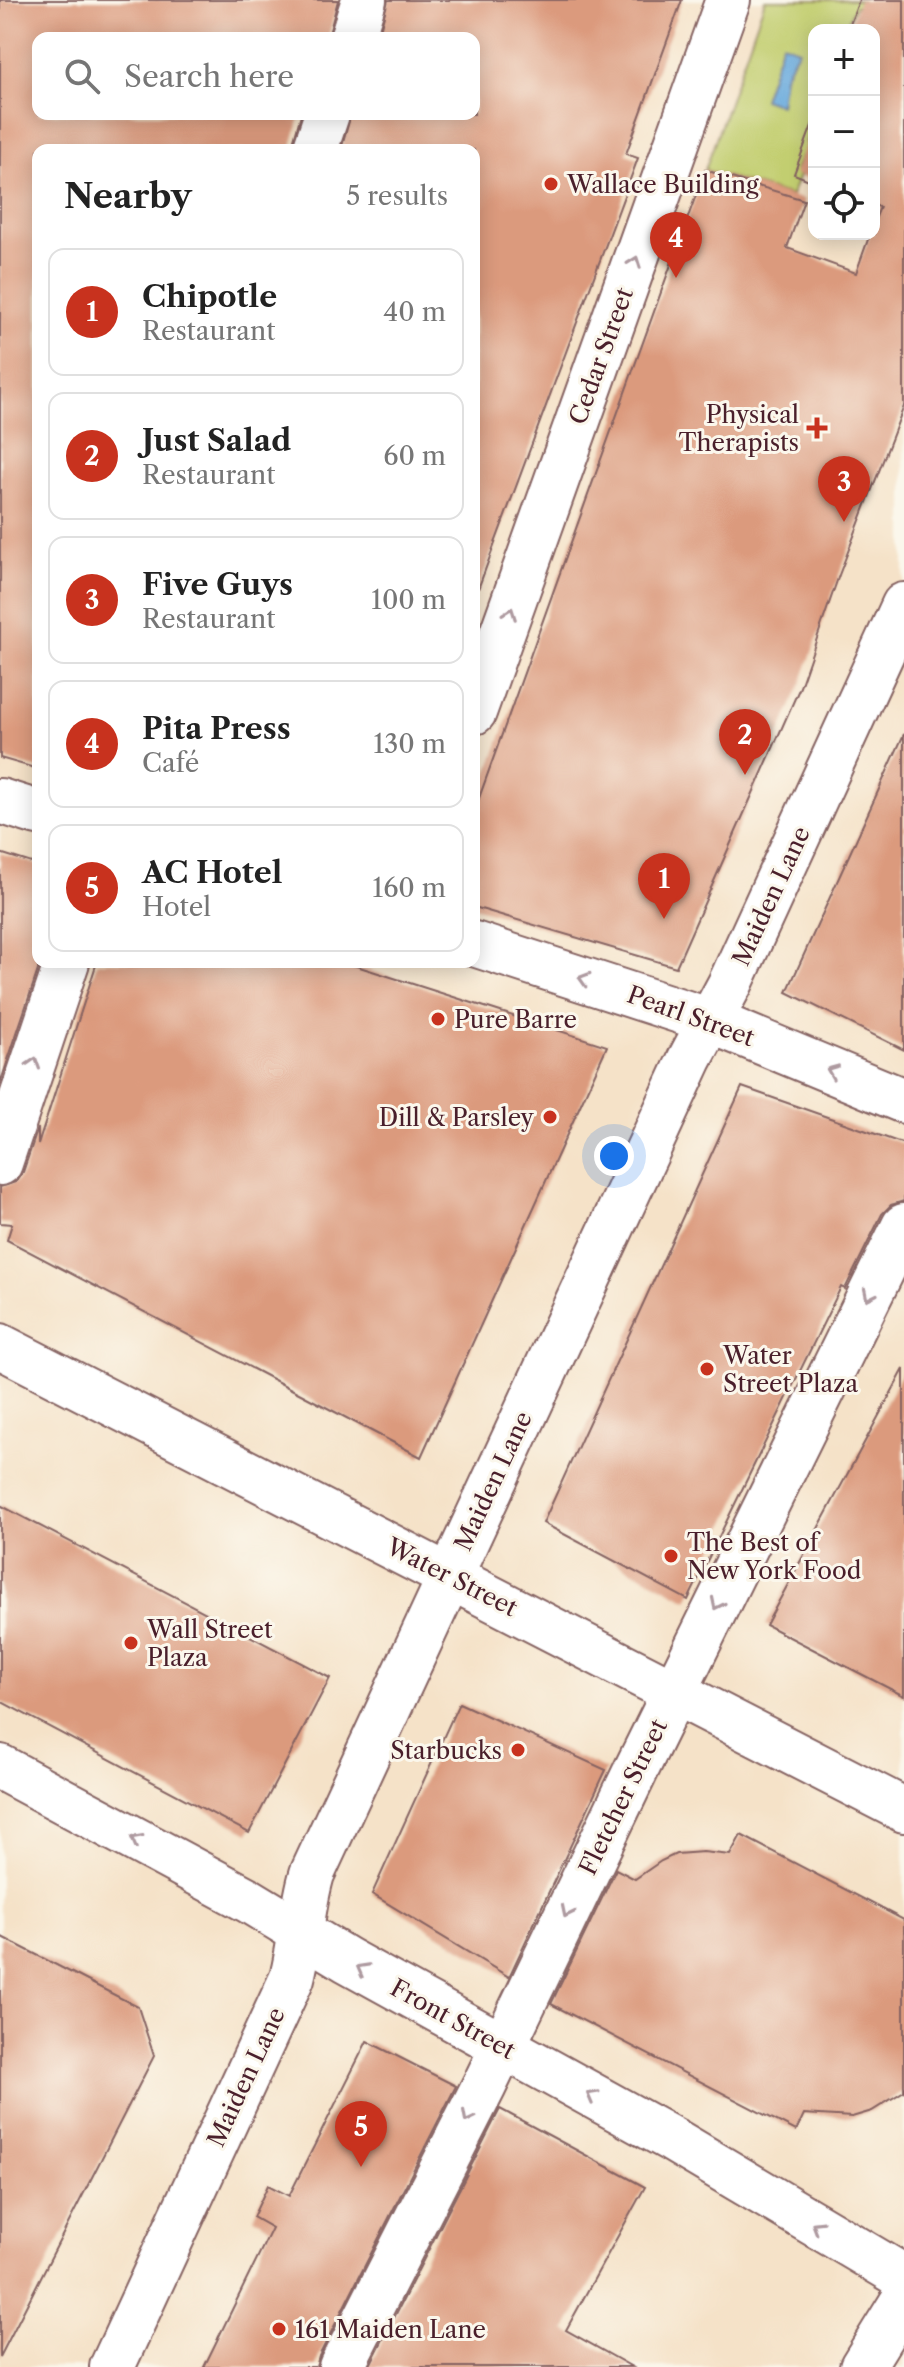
<!DOCTYPE html>
<html lang="en">
<head>
<meta charset="utf-8">
<style>
  :root { --surface:#fff; --page:#f6f6f6; --text:#222; --muted:#767676; --line:#e0e0e0; --accent:#c8321e }
  body { margin:0; font-family:"Libre Caslon Text",serif; background:var(--page); color:var(--text) }
  .controls { position:absolute; right:24px; top:24px; display:grid; overflow:hidden; border-radius:16px; box-shadow:0 4px 20px #0003 }
  .controls button { width:72px; height:72px; display:grid; place-items:center; padding:0; border:0; border-bottom:2px solid var(--line); background:var(--surface); color:var(--text); font:40px sans-serif }
  .you { position:absolute; left:614px; top:1156px; width:28px; height:28px; margin:-20px; border:6px solid #fff; border-radius:50%; background:#1a73e8; box-shadow:0 0 0 12px #1a73e833 }
  .badge { display:grid; place-items:center; width:52px; height:52px; border-radius:50%; background:var(--accent); color:#fff; font-size:26px; font-weight:700 }
  .pin { position:absolute; translate:-50% -66px; filter:drop-shadow(0 2px 4px #0008) }
  .pin::after { content:''; position:absolute; top:42px; width:28px; height:24px; background:inherit; clip-path:polygon(0 0,100% 0,50% 100%) }
  .list { margin:0; padding:0; list-style:none }
  h2 { display:flex; justify-content:space-between; align-items:center; height:104px; margin:0; padding:0 32px; font-size:34px }
  h2 small { font-size:26px; font-weight:400; color:var(--muted) }
  .list li { display:grid; grid-template-columns:52px 1fr auto; gap:24px; align-items:center; box-sizing:border-box; height:128px; margin:0 16px 16px; padding:0 16px; border:2px solid var(--line); border-radius:16px }
  .list b { display:block; font-size:30px; white-space:nowrap }
  .list p { margin:0; font-size:26px; white-space:nowrap; color:var(--muted) }
  .list em { font-size:26px; font-style:normal; color:var(--muted) }
  .icon { flex:none; width:44px; height:44px; fill:none; stroke:currentColor; stroke-width:2; stroke-linecap:round; stroke-linejoin:round }
  .map { position:relative; flex:none; width:904px; height:2367px; overflow:hidden }
  .search { position:absolute; background:var(--surface); box-shadow:0 4px 20px #0003; left:32px; top:32px; width:448px; height:88px; display:flex; align-items:center; gap:20px; box-sizing:border-box; padding:0 28px; border-radius:16px; color:var(--muted); font-size:30px }
  .panel { position:absolute; background:var(--surface); box-shadow:0 4px 20px #0003; left:32px; top:144px; width:448px; height:824px; border-radius:16px }
  .map>svg:first-child { display:block }
  .green { fill:#c2ce70; stroke:#86764e; stroke-width:2 }
  .water { fill:#69aadd; stroke:#5a6484; stroke-width:2 }
  .building { fill:#db9a7d }
  .lines { fill:none; stroke-linecap:round; stroke-linejoin:round }
  .minor-casing { stroke:#866362; stroke-width:48 }
  .major-casing { stroke:#866362; stroke-width:48 }
  .minor { stroke:#fff; stroke-width:44 }
  .major { stroke:#fff; stroke-width:44 }
  .oneway { stroke:#ae9aa0 }
  .poi-dot { fill:#c8321e; stroke:#fbf7ec; stroke-width:3 }
  .labels { text-anchor:middle; dominant-baseline:central; stroke-width:6; stroke-linejoin:round; paint-order:stroke }
  .poi-label { font-size:24px; fill:#4a1f2b; stroke:#fbf7ec; text-anchor:start }
  .street-label { font-size:24px; fill:#4a1f2b; stroke:#fbf7ec }
</style>
</head>
<body>
<div class="map">
<svg width="904" height="2367" viewBox="0 0 904 2367">
  <rect width="100%" height="100%" fill="#fbf7ec"/>
  <filter id="ink" filterUnits="userSpaceOnUse"><feTurbulence type="fractalNoise" baseFrequency=".0125" numOctaves="2"/><feDisplacementMap in="SourceGraphic" scale="16" xChannelSelector="R" yChannelSelector="G"/><feConvolveMatrix kernelMatrix="1 2 1 2 8 2 1 2 1" color-interpolation-filters="sRGB"/></filter>
  <filter id="wash" filterUnits="userSpaceOnUse"><feTurbulence type="fractalNoise" baseFrequency=".006" numOctaves="4" result="noise"/><feDisplacementMap in="SourceGraphic" scale="32" xChannelSelector="R" yChannelSelector="G"/><feGaussianBlur stdDeviation="1.8" result="paint"/><feColorMatrix in="noise" values="0 0 0 0 0 0 0 0 0 0 0 0 0 0 0 0 0 1.4 0 .05"/><feComposite in="paint" operator="in"/></filter>
  <g filter="url(#wash)">
    <rect width="100%" height="100%" fill="#f5e2c8"/>
    <!-- green -->
    <path class="green" d="M765,0H862L860,7L855,6L844,30H814V120L805,143L807,150L801,156L795,170L799,176L791,196L705,170Z"/>
    <!-- water -->
    <path class="water" d="M782,43L799,49L784,76L780,105L763,99Z"/>
    <g id="blocks">
      <!-- building -->
      <g class="building">
        <path d="M0,0H338L328,38H38V114H301L291,150H38V769L0,758Z"/>
        <path d="M388,0H682L626,154L638,158L478,589L474,588V150H341L351,114H474V38H378Z"/>
        <path d="M859,0H904V406L839,575L800,687L676,967L474,907V812L705,170L804,200L787,248L856,273L870,234H874V222L880,207L874,205V30H848Z"/>
        <path d="M814,120V182L794,174Z"/>
        <path d="M904,734V1050L787,992Z"/>
        <path d="M0,853L38,865V970L0,1084Z"/>
        <path d="M97,962H344L607,1046L421,1457L7,1240L12,1224L0,1223V1187L16,1182L23,1172L38,1128V1145Z"/>
        <path d="M742,1087L904,1144V1201L891,1205L882,1214L845,1289L841,1287L688,1600L543,1523Z"/>
        <path d="M904,1369V1696L766,1625Z"/>
        <path d="M0,1505L330,1678L249,1833L0,1701Z"/>
        <path d="M459,1703L606,1770L509,1977L372,1894Z"/>
        <path d="M741,1835L904,1920V2091L872,2111L852,2117L804,2114L796,2131L551,2004L616,1869L635,1879L661,1861L676,1854L703,1852L730,1855Z"/>
        <path d="M0,1936L138,2007L154,2056L0,2357Z"/>
        <path d="M367,2041L456,2086L319,2356L316,2367H204L272,2228L253,2217L268,2185L289,2196Z"/>
        <path d="M500,2109L645,2187L566,2330L632,2367H369Z"/>
      </g>
    </g>
  </g>
  <g filter="url(#ink)">
    <use href="#blocks" fill-opacity="0" stroke="#866362" stroke-width="2"/>
    <g class="lines">
      <!-- minor casing -->
      <g class="minor-casing">
        <g id="minor">
          <path d="M352,38L364,0"/>
          <path d="M315,150L327,114"/>
          <path d="M474,712L728,0"/>
          <path d="M0,801L38,813"/>
          <path d="M474,944L711,1021L904,1101"/>
          <path d="M0,1163L67,962"/>
          <path d="M0,1767L248,1900L347,1960L673,2140L904,2277"/>
          <path d="M112,2367L292,1978C301,1943 302,1908 312,1874L690,1059L730,984L904,605"/>
          <path d="M341,2367L484,2086L637,1768L904,1226"/>
          <path d="M862,2367L904,2299"/>
        </g>
      </g>
      <!-- major casing -->
      <g class="major-casing">
        <path id="major" d="M0,1346L904,1810"/>
      </g>
      <!-- minor -->
      <use href="#minor" class="minor"/>
      <!-- major -->
      <use href="#major" class="major"/>
    </g>
    <!-- one-way arrows -->
    <defs><path id="oneway-chevron" d="M-2-3.5L2.5 0L-2 3.5" fill="none" stroke-width="1.6" stroke-linecap="round" stroke-linejoin="round" transform="scale(2)"/></defs>
    <g class="oneway">
      <use href="#oneway-chevron" transform="translate(635 262) rotate(-70)"/>
      <use href="#oneway-chevron" transform="translate(510 613) rotate(-70)"/>
      <use href="#oneway-chevron" transform="translate(584 979) rotate(-163)"/>
      <use href="#oneway-chevron" transform="translate(34 1063) rotate(-72)"/>
      <use href="#oneway-chevron" transform="translate(832 1071) rotate(-158)"/>
      <use href="#oneway-chevron" transform="translate(869 1295) rotate(116)"/>
      <use href="#oneway-chevron" transform="translate(717 1604) rotate(116)"/>
      <use href="#oneway-chevron" transform="translate(136 1840) rotate(-152)"/>
      <use href="#oneway-chevron" transform="translate(567 1912) rotate(116)"/>
      <use href="#oneway-chevron" transform="translate(362 1969) rotate(-151)"/>
      <use href="#oneway-chevron" transform="translate(592 2096) rotate(-151)"/>
      <use href="#oneway-chevron" transform="translate(468 2117) rotate(117)"/>
      <use href="#oneway-chevron" transform="translate(817 2226) rotate(-149)"/>
    </g>
  </g>
  <!-- markers -->
  <g class="poi-dot">
    <circle cx="551" cy="184" r="8"/>
    <path d="M813 416h8v8h8v8h-8v8h-8v-8h-8v-8h8z"/>
    <circle cx="438" cy="1019" r="8"/>
    <circle cx="550" cy="1117" r="8"/>
    <circle cx="707" cy="1369" r="8"/>
    <circle cx="671" cy="1556" r="8"/>
    <circle cx="131" cy="1643" r="8"/>
    <circle cx="518" cy="1750" r="8"/>
    <circle cx="279" cy="2329" r="8"/>
  </g>
  <g class="labels">
    <!-- poi labels -->
    <g class="poi-label">
      <text x="567" y="184">Wallace Building</text>
      <text x="799" y="414" text-anchor="end">Physical<tspan x="799" dy="28">Therapists</tspan></text>
      <text x="454" y="1019">Pure Barre</text>
      <text x="534" y="1117" text-anchor="end">Dill &amp; Parsley</text>
      <text x="723" y="1355">Water<tspan x="723" dy="28">Street Plaza</tspan></text>
      <text x="687" y="1542">The Best of<tspan x="687" dy="28">New York Food</tspan></text>
      <text x="147" y="1629">Wall Street<tspan x="147" dy="28">Plaza</tspan></text>
      <text x="502" y="1750" text-anchor="end">Starbucks</text>
      <text x="295" y="2329">161 Maiden Lane</text>
    </g>
    <!-- street labels -->
    <g class="street-label">
      <text transform="translate(601 356) rotate(-70)">Cedar Street</text>
      <text transform="translate(771 896) rotate(-65)">Maiden Lane</text>
      <text transform="translate(691 1016) rotate(20)">Pearl Street</text>
      <text transform="translate(493 1481) rotate(-65)">Maiden Lane</text>
      <text transform="translate(452 1577) rotate(27)">Water Street</text>
      <text transform="translate(623 1797) rotate(-64)">Fletcher Street</text>
      <text transform="translate(453 2019) rotate(29)">Front Street</text>
      <text transform="translate(246 2077) rotate(-65)">Maiden Lane</text>
    </g>
  </g>
</svg>
<div class="controls">
<button>+</button>
<button>−</button>
<button><svg class="icon" aria-label="locate" viewBox="0 0 24 24"><circle cx="12" cy="12" r="6"/><path d="M12 2v4M12 18v4M2 12h4M18 12h4"/></svg></button>
</div>
<div class="you"></div>
<div class="pin badge" style="left:664px;top:919px">1</div>
<div class="pin badge" style="left:745px;top:775px">2</div>
<div class="pin badge" style="left:844px;top:522px">3</div>
<div class="pin badge" style="left:676px;top:278px">4</div>
<div class="pin badge" style="left:361px;top:2167px">5</div>
<div class="search"><svg class="icon" aria-label="search" viewBox="0 0 24 24"><circle cx="10" cy="10" r="6"/><path d="M15 15l6 6"/></svg>Search here</div>
<section class="panel">
<h2>Nearby<small>5 results</small></h2>
<ul class="list">
<li><span class="badge">1</span><div><b>Chipotle</b><p>Restaurant</p></div><em>40 m</em></li>
<li><span class="badge">2</span><div><b>Just Salad</b><p>Restaurant</p></div><em>60 m</em></li>
<li><span class="badge">3</span><div><b>Five Guys</b><p>Restaurant</p></div><em>100 m</em></li>
<li><span class="badge">4</span><div><b>Pita Press</b><p>Café</p></div><em>130 m</em></li>
<li><span class="badge">5</span><div><b>AC Hotel</b><p>Hotel</p></div><em>160 m</em></li>
</ul>
</section>
</div>
</body>
</html>
